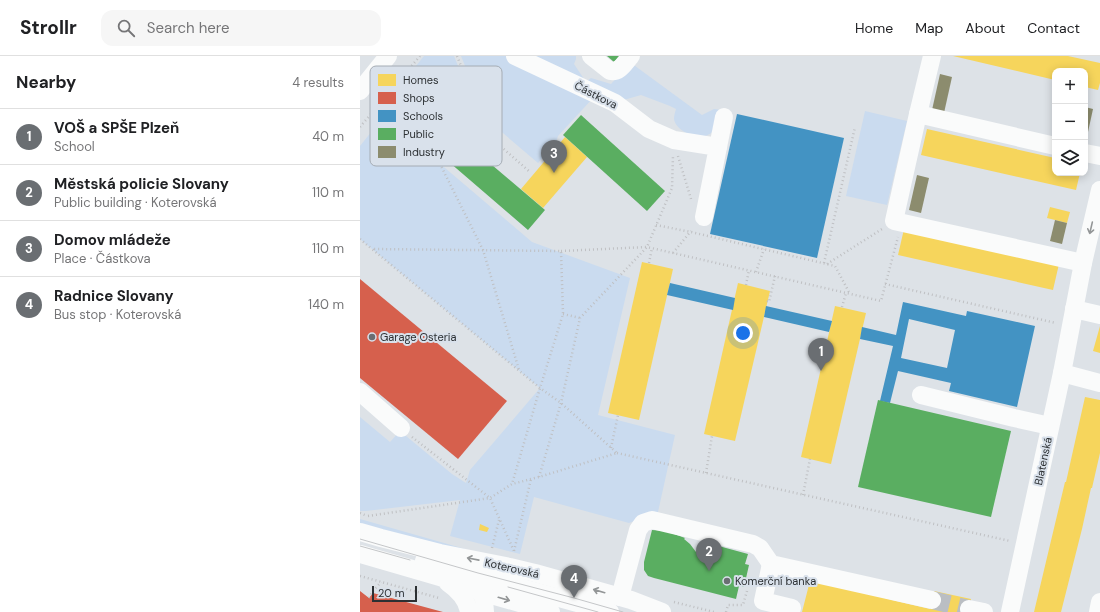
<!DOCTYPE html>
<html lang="en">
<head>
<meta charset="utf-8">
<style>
  :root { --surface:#fff; --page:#f6f6f6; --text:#202124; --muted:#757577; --line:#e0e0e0; --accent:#6a6e72 }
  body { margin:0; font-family:"DM Sans",sans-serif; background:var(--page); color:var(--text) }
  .controls { position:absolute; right:12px; top:12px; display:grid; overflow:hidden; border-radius:8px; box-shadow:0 2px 10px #0003 }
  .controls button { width:36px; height:36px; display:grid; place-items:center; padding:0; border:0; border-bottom:1px solid var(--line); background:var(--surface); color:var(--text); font:20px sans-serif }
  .scale { position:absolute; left:12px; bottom:10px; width:45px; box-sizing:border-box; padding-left:4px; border:2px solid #2c3033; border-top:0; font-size:11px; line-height:14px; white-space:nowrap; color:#2c3033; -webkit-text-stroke:3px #d9e1eb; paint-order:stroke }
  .you { position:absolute; left:383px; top:277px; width:14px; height:14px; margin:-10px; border:3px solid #fff; border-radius:50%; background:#1a73e8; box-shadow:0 0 0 6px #1a73e833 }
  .badge { display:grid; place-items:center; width:26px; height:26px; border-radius:50%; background:var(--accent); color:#fff; font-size:13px; font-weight:700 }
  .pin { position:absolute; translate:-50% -33px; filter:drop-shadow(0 1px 2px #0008) }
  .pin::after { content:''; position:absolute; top:21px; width:14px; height:12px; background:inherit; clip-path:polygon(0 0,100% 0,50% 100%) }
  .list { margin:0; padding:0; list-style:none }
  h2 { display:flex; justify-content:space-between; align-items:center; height:52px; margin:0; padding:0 16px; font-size:17px }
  h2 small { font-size:13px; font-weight:400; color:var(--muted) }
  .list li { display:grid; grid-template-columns:26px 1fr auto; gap:12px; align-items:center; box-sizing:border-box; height:56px; padding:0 16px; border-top:1px solid var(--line) }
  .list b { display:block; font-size:15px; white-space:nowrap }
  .list p { margin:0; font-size:13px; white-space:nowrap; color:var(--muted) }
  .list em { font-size:13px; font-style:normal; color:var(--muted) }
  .icon { flex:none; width:22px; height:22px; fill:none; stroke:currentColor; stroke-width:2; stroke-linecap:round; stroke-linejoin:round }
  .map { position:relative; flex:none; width:740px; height:556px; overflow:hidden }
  header { display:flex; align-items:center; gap:24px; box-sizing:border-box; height:56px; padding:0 20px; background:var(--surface); border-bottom:1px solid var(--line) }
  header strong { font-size:19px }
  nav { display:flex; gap:22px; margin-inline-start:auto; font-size:14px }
  .search { width:280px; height:36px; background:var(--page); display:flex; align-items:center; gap:10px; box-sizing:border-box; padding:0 14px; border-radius:12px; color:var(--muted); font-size:15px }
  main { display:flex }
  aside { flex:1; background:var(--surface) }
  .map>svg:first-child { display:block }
  .green { fill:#cadbef }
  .homes { fill:#f6d55c }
  .shops { fill:#d6604d }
  .schools { fill:#4393c3; fill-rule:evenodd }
  .public { fill:#5aae61 }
  .industry { fill:#8c8c6e }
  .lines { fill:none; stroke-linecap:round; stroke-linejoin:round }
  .minor-tunnel { stroke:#babec3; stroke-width:18; stroke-dasharray:18 9; stroke-linecap:butt }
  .path { stroke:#bfc0c3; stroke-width:2.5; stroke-dasharray:1 3; stroke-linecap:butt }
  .minor { stroke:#fafbfb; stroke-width:18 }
  .tram { stroke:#c4c6c8; stroke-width:1 }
  .oneway { stroke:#939697 }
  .poi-dot { fill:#6a6e72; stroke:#d9e1eb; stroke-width:1.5 }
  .labels { text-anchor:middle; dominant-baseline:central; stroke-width:4; stroke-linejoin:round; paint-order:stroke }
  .street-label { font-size:11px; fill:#2c3033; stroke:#d9e1eb }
  .poi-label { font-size:11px; fill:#2c3033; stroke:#d9e1eb; text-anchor:start }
  .key { fill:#d9e1eb; stroke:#a5acb4; stroke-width:1 }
  .key-label { font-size:11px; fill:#2c3033 }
</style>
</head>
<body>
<header>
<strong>Strollr</strong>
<div class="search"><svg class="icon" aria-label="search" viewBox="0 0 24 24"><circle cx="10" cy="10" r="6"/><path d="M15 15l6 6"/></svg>Search here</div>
<nav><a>Home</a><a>Map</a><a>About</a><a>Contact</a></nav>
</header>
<main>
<aside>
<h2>Nearby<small>4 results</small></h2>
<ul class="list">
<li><span class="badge">1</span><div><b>VOŠ a SPŠE Plzeň</b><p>School</p></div><em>40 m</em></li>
<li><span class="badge">2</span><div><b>Městská policie Slovany</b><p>Public building · Koterovská</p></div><em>110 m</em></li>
<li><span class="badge">3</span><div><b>Domov mládeže</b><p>Place · Částkova</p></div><em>110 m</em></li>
<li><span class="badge">4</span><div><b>Radnice Slovany</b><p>Bus stop · Koterovská</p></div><em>140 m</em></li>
</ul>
</aside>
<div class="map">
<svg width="740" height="556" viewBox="0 0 740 556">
  <rect width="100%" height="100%" fill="#dde2e7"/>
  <!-- green -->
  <g class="green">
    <path d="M64,0H94L121,67L119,72L115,73L31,44V41Z"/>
    <path d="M101,0H146L234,41L198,80L196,86L178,107L130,66L126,61Z"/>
    <path d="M164,0H216V3L214,8L226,26L231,22L251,28L271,7L342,59L354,53L362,54C359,60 356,70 353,75C344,87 316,77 314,63C314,60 315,56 316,53L310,50L281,39L260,45Z"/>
    <path d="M505,55L547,65L527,149L486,140Z"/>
    <path d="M24,60L172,186L270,222L238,359L315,379L298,456L269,467L174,441L160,498L90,480L100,444L6,455H0V361L30,386L40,375L92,418L106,427L110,414L180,332L0,183V90Z"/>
    <path d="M0,463L105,493L104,496L0,469Z"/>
  </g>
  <!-- homes -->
  <g class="homes">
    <path d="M593,0H708L740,7V27L738,34L725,31V15H695V24Z"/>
    <path d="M567,73L695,102V117H720L716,134L561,99Z"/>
    <path d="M205,81L227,101L183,152L161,133Z"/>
    <path d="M690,151L710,156L707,167L687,162Z"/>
    <path d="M544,173L699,208L693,234L538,199Z"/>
    <path d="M282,206L313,213L279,364L248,357Z"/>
    <path d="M378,227L410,235L375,385L344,378Z"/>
    <path d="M475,250L506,257L471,408L441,401Z"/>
    <path d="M740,270V297L733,295Z"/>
    <path d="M725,341L740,344V397L732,432H731L722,473L701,556H674L705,426H706Z"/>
    <path d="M120,468L129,472L127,476L119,474Z"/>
    <path d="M451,521L532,544L570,553L574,535L611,543L608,556H442Z"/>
  </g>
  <!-- shops -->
  <g class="shops">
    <path d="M0,223L147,345L98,403L0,322Z"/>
    <path d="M0,535L9,542L13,537L83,556H0Z"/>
  </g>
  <!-- schools -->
  <g class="schools">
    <path d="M377,58L484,82L457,202L350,178Z"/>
    <path d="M310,227L375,242L373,254L307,239Z"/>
    <path d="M543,246L606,260L607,255L675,270L657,351L589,335L591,327L538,315L530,347L520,345L533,290L500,283L502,271L536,279ZM549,263L595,274L587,312L541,302Z"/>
    <path d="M406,250L472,265L469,276L404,261Z"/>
  </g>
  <!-- public -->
  <g class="public">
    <path d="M247,0H259L254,6Z"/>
    <path d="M221,59L305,135L287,155L203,79Z"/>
    <path d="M99,80L106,87L185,154L168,174L82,100Z"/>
    <path d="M518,344L651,375L631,461L498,431Z"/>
    <path d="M292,474L306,475L325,482L324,483L330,488L336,496L352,500L355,489L388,498L385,508L389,509L384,531L379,530L376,543L294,522L288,520L284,514V506Z"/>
  </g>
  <!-- industry -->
  <g class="industry">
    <path d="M580,18L592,21L584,57L572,54Z"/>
    <path d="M725,51L733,53L726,85H725Z"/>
    <path d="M557,119L569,122L561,157L549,154Z"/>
    <path d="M695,164L707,167L702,188L690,185Z"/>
  </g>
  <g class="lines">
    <!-- minor-tunnel -->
    <path class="minor-tunnel" d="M572,544L609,553"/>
    <!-- path -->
    <g class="path">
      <path d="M97,0L130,81"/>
      <path d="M22,45L130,81L170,116"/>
      <path d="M0,71L60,0"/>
      <path d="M104,72L76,100L123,194L159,314"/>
      <path d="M318,100L331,143"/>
      <path d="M296,169L331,176L475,210L490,238"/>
      <path d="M0,183L12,193"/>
      <path d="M201,195L287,191L312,132L313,99"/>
      <path d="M313,197L331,175"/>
      <path d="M289,207L292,192"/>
      <path d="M464,207L495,71"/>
      <path d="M467,208L522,173"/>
      <path d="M396,216L404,193"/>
      <path d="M525,228L696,267"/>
      <path d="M386,229L389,214"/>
      <path d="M407,245L409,246L415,220"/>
      <path d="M482,251L486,237"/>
      <path d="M203,258L220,262"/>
      <path d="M52,381L130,442L154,495"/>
      <path d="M251,392L258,359"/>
      <path d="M257,397L650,485"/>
      <path d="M346,417L352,380"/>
      <path d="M179,421L201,347L220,262L287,191L521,245L538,181"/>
      <path d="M443,439L450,403"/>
      <path d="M0,457L7,460"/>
      <path d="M8,460L130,442L152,428L179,421L257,397L201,347L180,332L12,193L201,195L203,258L180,332L152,428"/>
      <path d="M132,492L139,464"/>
      <path d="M154,495L171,423"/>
      <path d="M0,520L79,542"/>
      <path d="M9,542L13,535L21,526"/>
      <path d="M314,546L354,556"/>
      <path d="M366,556L368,549H383L387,535"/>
    </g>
    <!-- minor -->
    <g class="minor">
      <path d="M155,0L255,47L289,73L314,84L358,91L344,161"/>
      <path d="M231,0L250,15C260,17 265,6 271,0"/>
      <path d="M572,0L558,58L534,165L723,207"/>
      <path d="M0,35L28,0"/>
      <path d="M558,58L695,90"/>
      <path d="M358,91L364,61"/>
      <path d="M725,97L740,100"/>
      <path d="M714,253L740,259"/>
      <path d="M702,317L740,327"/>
      <path d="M0,336L41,372"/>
      <path d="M561,339L654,362L690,370"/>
      <path d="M0,476L21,482L80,497L150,511L175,517L271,544L302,556"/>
      <path d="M0,498L80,521L121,536L191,556"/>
      <path d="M64,505L250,556"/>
      <path d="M411,508L403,545L432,552"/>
      <path d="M88,527C98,534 107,543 109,556"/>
      <path d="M121,536L124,544L125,556"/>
      <path d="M260,541L278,474L283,467L292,464L393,488L400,492L411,508L572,544"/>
      <path d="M609,553L624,556"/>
      <path d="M650,556L702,317L723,207L740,134"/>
      <path d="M738,556L740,546"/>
    </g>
    <!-- tram -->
    <g class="tram">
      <path d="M0,483L118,517L214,542L263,556"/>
      <path d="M0,490L50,504"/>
      <path d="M148,531L238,556"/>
    </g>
  </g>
  <!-- one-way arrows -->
  <defs><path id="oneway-shaft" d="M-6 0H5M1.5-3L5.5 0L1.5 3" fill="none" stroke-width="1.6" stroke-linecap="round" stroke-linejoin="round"/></defs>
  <g class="oneway">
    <use href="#oneway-shaft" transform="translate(731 172) rotate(103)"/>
    <use href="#oneway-shaft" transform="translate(113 503) rotate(-169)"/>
    <use href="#oneway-shaft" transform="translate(239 535) rotate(-164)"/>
    <use href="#oneway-shaft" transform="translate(144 543) rotate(16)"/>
  </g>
  <!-- markers -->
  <g class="poi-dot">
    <circle cx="12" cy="281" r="4"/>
    <circle cx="367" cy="525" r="4"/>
  </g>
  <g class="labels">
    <!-- street labels -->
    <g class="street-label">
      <text transform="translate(236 39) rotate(27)">Částkova</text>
      <text transform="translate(683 405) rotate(-78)">Blatenská</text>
      <text transform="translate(152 512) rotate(13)">Koterovská</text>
    </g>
    <!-- poi labels -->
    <g class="poi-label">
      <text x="20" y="281">Garage Osteria</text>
      <text x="375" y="525">Komerční banka</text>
    </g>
  </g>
  <!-- legend -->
  <rect x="10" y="10" width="132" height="100" rx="6" class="key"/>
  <rect x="18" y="18" width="18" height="12" fill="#f6d55c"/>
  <rect x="18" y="36" width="18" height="12" fill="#d6604d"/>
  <rect x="18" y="54" width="18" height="12" fill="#4393c3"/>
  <rect x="18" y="72" width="18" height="12" fill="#5aae61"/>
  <rect x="18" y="90" width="18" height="12" fill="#8c8c6e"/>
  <g class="key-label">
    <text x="43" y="28">Homes</text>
    <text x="43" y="46">Shops</text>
    <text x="43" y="64">Schools</text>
    <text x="43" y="82">Public</text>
    <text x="43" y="100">Industry</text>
  </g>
</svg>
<div class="controls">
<button>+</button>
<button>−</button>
<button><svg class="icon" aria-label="layers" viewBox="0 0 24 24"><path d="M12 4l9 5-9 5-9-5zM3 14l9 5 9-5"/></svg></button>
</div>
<div class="scale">20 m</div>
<div class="you"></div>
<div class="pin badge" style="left:461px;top:315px">1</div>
<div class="pin badge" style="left:349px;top:515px">2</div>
<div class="pin badge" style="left:194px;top:117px">3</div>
<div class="pin badge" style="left:214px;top:542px">4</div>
</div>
</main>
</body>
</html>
